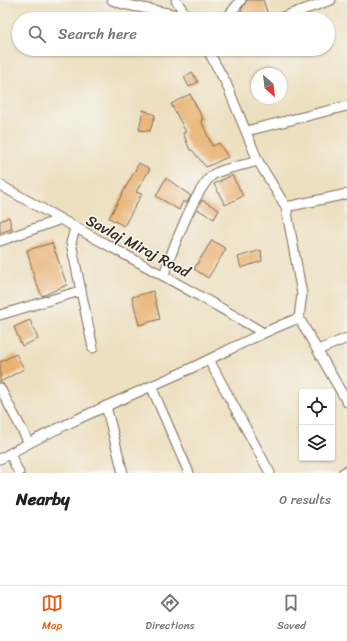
<!DOCTYPE html>
<html lang="en">
<head>
<meta charset="utf-8">
<style>
  :root { --surface:#fff; --page:#f2f2f2; --text:#202124; --muted:#757577; --line:#e0e0e0; --accent:#ea580c }
  body { margin:0; font-family:Sriracha,sans-serif; background:var(--page); color:var(--text) }
  .controls { position:absolute; right:12px; bottom:12px; display:grid; overflow:hidden; border-radius:4px; box-shadow:0 1px 3px #0004 }
  .controls button { width:36px; height:36px; display:grid; place-items:center; padding:0; border:0; border-bottom:1px solid var(--line); background:var(--surface); color:var(--text); font:20px sans-serif }
  .compass { position:absolute; left:251px; top:68px; width:36px; height:36px; border-radius:50%; background:var(--surface); box-shadow:0 1px 3px #0004; rotate:152deg }
  .list { margin:0; padding:0; list-style:none }
  h2 { display:flex; justify-content:space-between; align-items:center; height:52px; margin:0; padding:0 16px; font-size:17px }
  h2 small { font-size:13px; font-weight:400; color:var(--muted) }
  .icon { flex:none; width:22px; height:22px; fill:none; stroke:currentColor; stroke-width:2; stroke-linecap:round; stroke-linejoin:round }
  .map { position:relative; flex:none; width:347px; height:473px; overflow:hidden }
  .search { position:absolute; background:var(--surface); box-shadow:0 1px 3px #0004; left:12px; right:12px; top:12px; height:44px; display:flex; align-items:center; gap:10px; box-sizing:border-box; padding:0 14px; border-radius:22px; color:var(--muted); font-size:15px }
  .sheet { height:112px; background:var(--surface) }
  nav { display:flex; justify-content:space-around; align-items:center; box-sizing:border-box; height:56px; border-top:1px solid var(--line); background:var(--surface); font-size:11px; color:var(--muted) }
  nav a { display:grid; justify-items:center; gap:2px }
  nav .on { color:var(--accent) }
  .map>svg:first-child { display:block }
  .building { fill:#e9b272 }
  .lines { fill:none; stroke-linecap:round; stroke-linejoin:round }
  .street-casing { stroke:#796a57; stroke-width:11 }
  .street { stroke:#fff; stroke-width:9 }
  .labels { text-anchor:middle; dominant-baseline:central; stroke-width:3; stroke-linejoin:round; paint-order:stroke }
  .street-label { font-size:15px; fill:#3b2a1e; stroke:#f6f6f2 }
</style>
</head>
<body>
<div class="map">
<svg width="347" height="473" viewBox="0 0 347 473">
  <rect width="100%" height="100%" fill="#f6f6f2"/>
  <filter id="ink" filterUnits="userSpaceOnUse"><feTurbulence type="fractalNoise" baseFrequency=".025" numOctaves="2"/><feDisplacementMap in="SourceGraphic" scale="8" xChannelSelector="R" yChannelSelector="G"/><feConvolveMatrix kernelMatrix="1 2 1 2 8 2 1 2 1" color-interpolation-filters="sRGB"/></filter>
  <filter id="wash" filterUnits="userSpaceOnUse"><feTurbulence type="fractalNoise" baseFrequency=".012" numOctaves="4" result="noise"/><feDisplacementMap in="SourceGraphic" scale="16" xChannelSelector="R" yChannelSelector="G"/><feGaussianBlur stdDeviation="0.9" result="paint"/><feColorMatrix in="noise" values="0 0 0 0 0 0 0 0 0 0 0 0 0 0 0 0 0 1.4 0 .05"/><feComposite in="paint" operator="in"/></filter>
  <g filter="url(#wash)">
    <rect width="100%" height="100%" fill="#ede0c1"/>
    <g id="blocks">
      <!-- building -->
      <g class="building">
        <path d="M247,0H263L268,15L256,19H244L241,10Z"/>
        <path d="M192,72L198,82L189,87L184,77Z"/>
        <path d="M190,94L203,119L201,120L212,146L219,143L228,157L206,167L192,150H190L183,133L186,132L171,104Z"/>
        <path d="M143,110L155,115L150,131L139,130Z"/>
        <path d="M139,163L150,169L136,192L142,194L124,226L109,218Z"/>
        <path d="M232,175L243,196L225,205L214,184Z"/>
        <path d="M166,178L191,196L186,203L183,201L179,210L156,196Z"/>
        <path d="M202,200L219,210L214,219L197,209Z"/>
        <path d="M9,217L12,229L0,233V221Z"/>
        <path d="M212,240L226,249L208,278L194,269Z"/>
        <path d="M52,243L67,285L42,296L35,280L27,250Z"/>
        <path d="M261,250L262,261L241,268L238,257Z"/>
        <path d="M153,291L160,319L139,325L132,297Z"/>
        <path d="M30,320L38,339L22,346L14,327Z"/>
        <path d="M16,354L24,369L0,382V362Z"/>
      </g>
    </g>
  </g>
  <g filter="url(#ink)">
    <use href="#blocks" fill-opacity="0" stroke="#796a57" stroke-width="1"/>
    <g class="lines">
      <!-- street casing -->
      <g class="street-casing">
        <g id="street">
          <path d="M112,0L123,4L187,17"/>
          <path d="M176,0L188,19"/>
          <path d="M226,19L241,0"/>
          <path d="M277,19L331,0"/>
          <path d="M246,131L347,106"/>
          <path d="M0,185C87,235 176,281 262,332"/>
          <path d="M286,207L347,194"/>
          <path d="M75,228L71,243L93,348"/>
          <path d="M0,241L61,219"/>
          <path d="M164,275C171,253 196,186 214,174C225,168 246,165 258,161"/>
          <path d="M0,315L80,291"/>
          <path d="M299,318L347,402"/>
          <path d="M318,350L347,338"/>
          <path d="M209,360L270,473"/>
          <path d="M151,386L189,473"/>
          <path d="M0,388L29,443"/>
          <path d="M106,406L123,473"/>
          <path d="M10,454L19,473"/>
          <path d="M0,459C59,425 121,400 183,372C222,354 259,333 299,318L302,294L286,207L258,161L226,83L207,49"/>
          <path d="M343,473L347,471"/>
        </g>
      </g>
      <!-- street -->
      <use href="#street" class="street"/>
    </g>
  </g>
  <g class="labels">
    <!-- street labels -->
    <g class="street-label">
      <text transform="translate(138 246) rotate(28)">Savlaj Miraj Road</text>
    </g>
  </g>
</svg>
<div class="controls">
<button><svg class="icon" aria-label="locate" viewBox="0 0 24 24"><circle cx="12" cy="12" r="6"/><path d="M12 2v4M12 18v4M2 12h4M18 12h4"/></svg></button>
<button><svg class="icon" aria-label="layers" viewBox="0 0 24 24"><path d="M12 4l9 5-9 5-9-5zM3 14l9 5 9-5"/></svg></button>
</div>
<svg class="compass" viewBox="-18 -18 36 36"><path d="M0-13l5 13h-10z" fill="#e53935"/><path d="M0 13l5-13h-10z" fill="#757577"/></svg>
<div class="search"><svg class="icon" aria-label="search" viewBox="0 0 24 24"><circle cx="10" cy="10" r="6"/><path d="M15 15l6 6"/></svg>Search here</div>
</div>
<section class="sheet">
<h2>Nearby<small>0 results</small></h2>
<ul class="list">
</ul>
</section>
<nav>
<a class="on"><svg class="icon" aria-label="map" viewBox="0 0 24 24"><path d="M3 6l6-2 6 2 6-2v14l-6 2-6-2-6 2zM9 4v14M15 6v14"/></svg>Map</a>
<a><svg class="icon" aria-label="directions" viewBox="0 0 24 24"><path d="M12 3l9 9-9 9-9-9zM9 14v-3h6M13 9l2 2-2 2"/></svg>Directions</a>
<a><svg class="icon" aria-label="saved" viewBox="0 0 24 24"><path d="M7 4h10v16l-5-4-5 4z"/></svg>Saved</a>
</nav>
</body>
</html>
